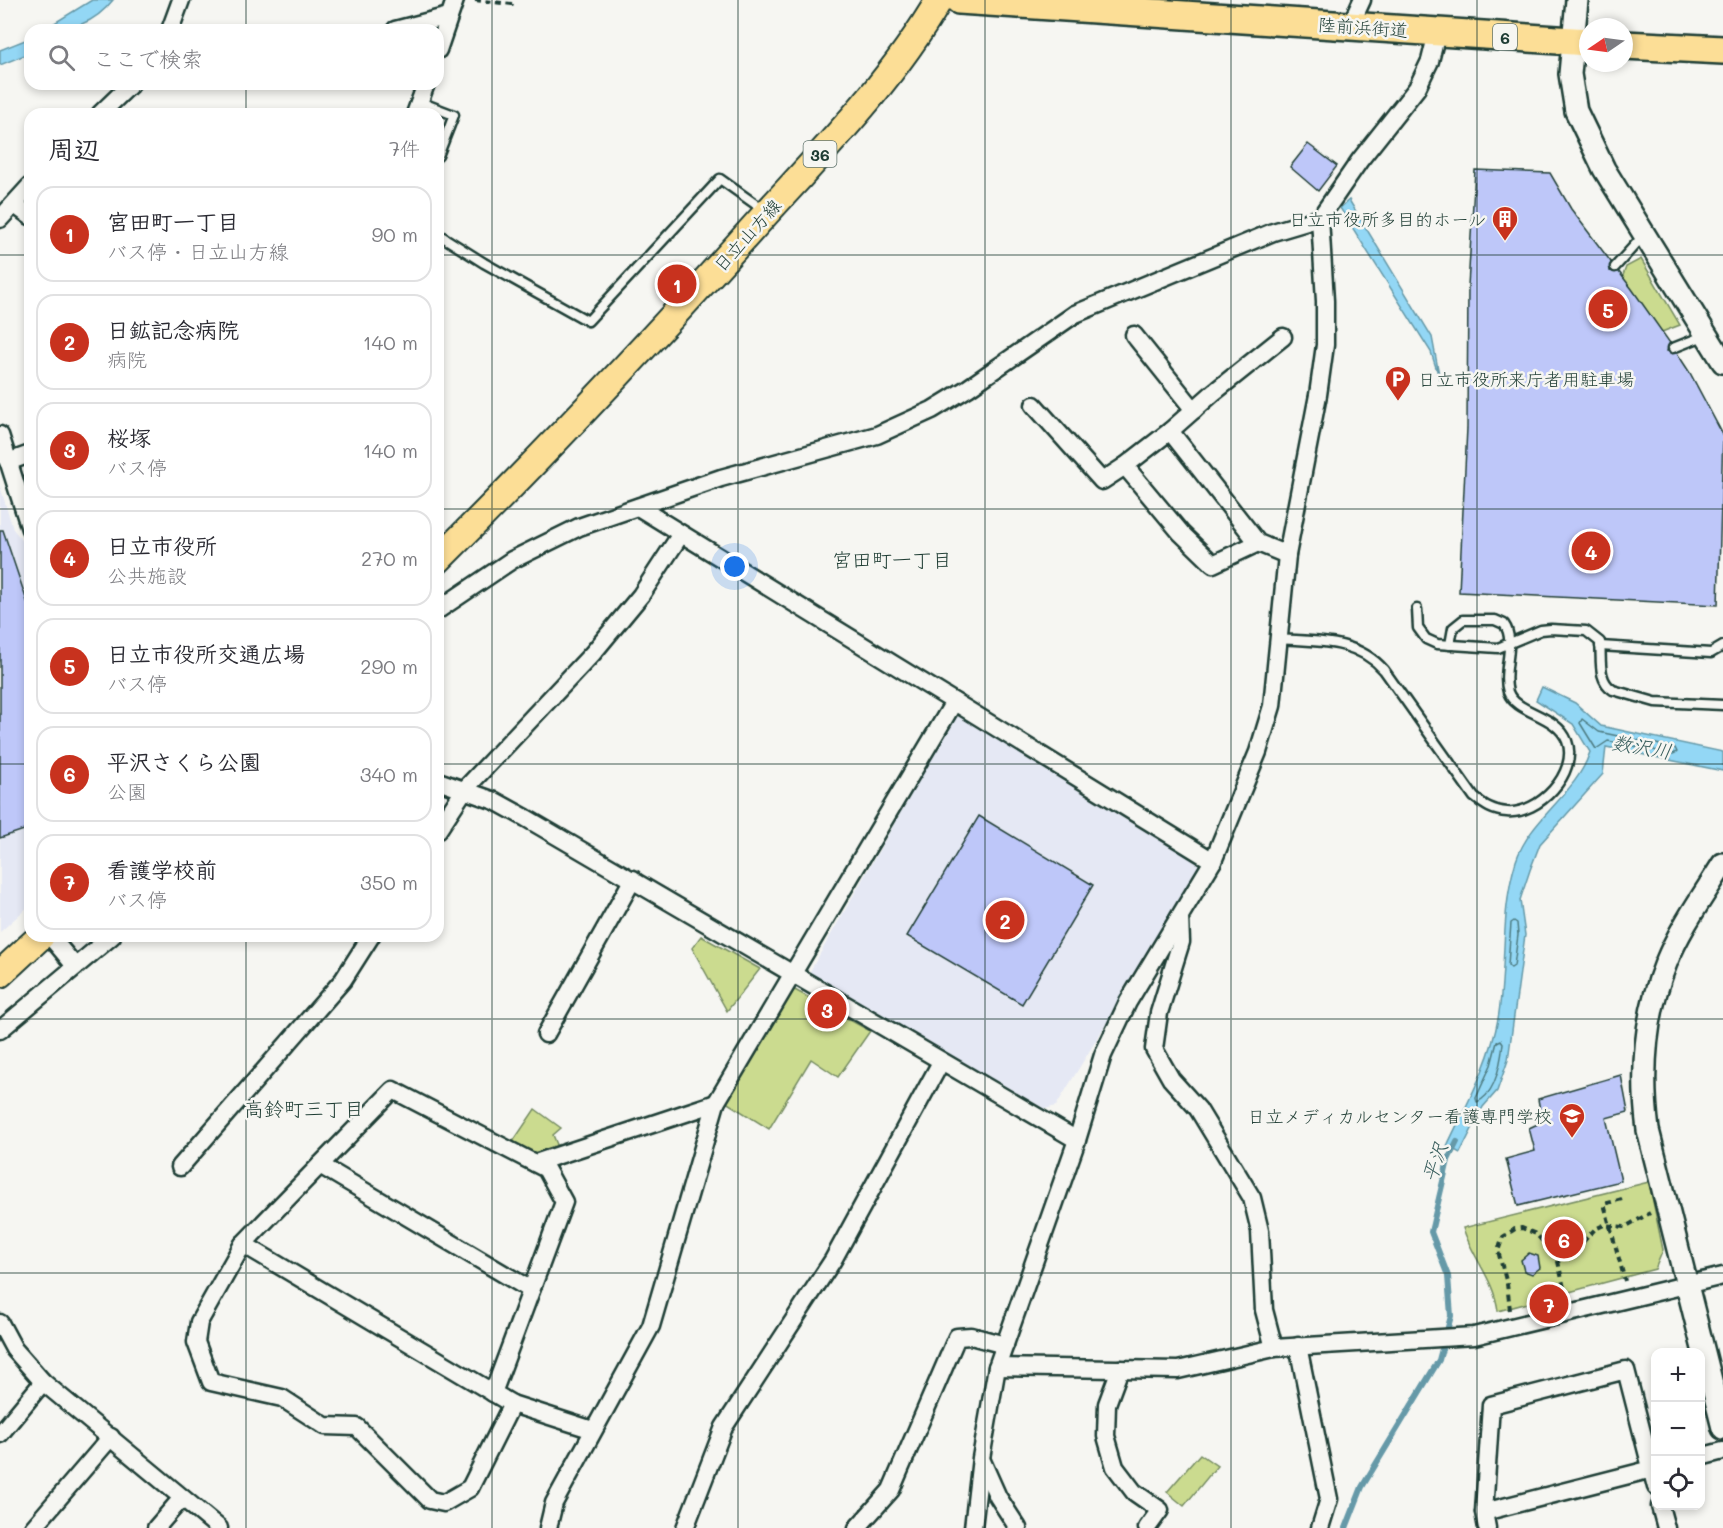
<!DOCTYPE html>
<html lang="ja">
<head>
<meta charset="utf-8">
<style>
  :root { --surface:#fff; --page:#f7f7f7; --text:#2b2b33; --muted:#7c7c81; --line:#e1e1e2; --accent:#c8321e }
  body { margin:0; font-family:Mali,"Klee One",sans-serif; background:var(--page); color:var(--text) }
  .controls { position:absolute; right:18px; bottom:18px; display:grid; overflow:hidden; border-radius:12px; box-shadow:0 3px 9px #0003 }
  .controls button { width:54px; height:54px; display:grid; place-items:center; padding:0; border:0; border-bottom:2px solid var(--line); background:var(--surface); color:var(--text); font:30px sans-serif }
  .compass { position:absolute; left:1579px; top:18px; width:54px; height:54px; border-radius:50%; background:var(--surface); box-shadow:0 3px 9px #0003; rotate:257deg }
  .you { position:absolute; left:735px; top:567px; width:21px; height:21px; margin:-15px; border:4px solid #fff; border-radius:50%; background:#1a73e8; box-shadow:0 0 0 9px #1a73e833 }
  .badge { display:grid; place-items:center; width:39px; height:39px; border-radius:50%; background:var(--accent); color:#fff; font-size:20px; font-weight:700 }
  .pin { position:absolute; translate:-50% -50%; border:3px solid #fff; box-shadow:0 2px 6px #0006 }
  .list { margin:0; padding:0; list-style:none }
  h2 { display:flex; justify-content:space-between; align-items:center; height:78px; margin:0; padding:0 24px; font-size:26px }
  h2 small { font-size:20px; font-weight:400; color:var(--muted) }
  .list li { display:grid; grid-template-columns:39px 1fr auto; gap:18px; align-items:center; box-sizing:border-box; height:96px; margin:0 12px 12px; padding:0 12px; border:2px solid var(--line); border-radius:18px }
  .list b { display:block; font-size:22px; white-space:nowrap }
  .list p { margin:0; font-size:20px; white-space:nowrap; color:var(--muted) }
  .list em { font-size:20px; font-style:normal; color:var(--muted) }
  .icon { flex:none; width:33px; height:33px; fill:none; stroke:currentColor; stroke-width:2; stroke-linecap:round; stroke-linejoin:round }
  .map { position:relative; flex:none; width:1723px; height:1528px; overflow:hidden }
  .search { position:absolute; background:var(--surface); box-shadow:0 3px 9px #0003; left:24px; top:24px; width:420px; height:66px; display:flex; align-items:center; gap:15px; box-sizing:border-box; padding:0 21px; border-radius:18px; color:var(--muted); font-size:22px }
  .panel { position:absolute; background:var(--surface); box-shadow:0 3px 9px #0003; left:24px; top:108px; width:420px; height:834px; border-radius:18px }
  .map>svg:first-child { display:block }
  .built { fill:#e5e8f4 }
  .green { fill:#cbdb8f; stroke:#758c62; stroke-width:1.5 }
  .water { fill:#93d7f5; stroke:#6599a8; stroke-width:1.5 }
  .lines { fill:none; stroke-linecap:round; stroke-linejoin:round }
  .shore { stroke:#4d7b81; stroke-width:1.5 }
  .stream { stroke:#6599a8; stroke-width:6 }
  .building { fill:#bec7f9; stroke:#1f3d34; stroke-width:1.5 }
  .service-casing { stroke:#1f3d34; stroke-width:13 }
  .minor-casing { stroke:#1f3d34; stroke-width:21 }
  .tertiary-casing { stroke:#1f3d34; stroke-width:26 }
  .primary-casing { stroke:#1f3d34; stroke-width:30 }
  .trunk-casing { stroke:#1f3d34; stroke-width:32 }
  .path { stroke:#1f3d34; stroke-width:4; stroke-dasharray:6 4.5; stroke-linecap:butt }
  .service { stroke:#f6f6f2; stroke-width:8 }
  .minor { stroke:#f6f6f2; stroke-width:16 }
  .tertiary { stroke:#f6f6f2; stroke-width:21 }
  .primary { stroke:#fcde96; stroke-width:26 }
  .trunk { stroke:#fcde96; stroke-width:27 }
  .grid { fill:none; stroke:#1f3d34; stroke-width:1.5; stroke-opacity:0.55 }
  .labels { text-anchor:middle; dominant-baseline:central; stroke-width:5; stroke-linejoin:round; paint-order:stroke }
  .shield { fill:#f6f6f2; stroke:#60746d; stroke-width:1.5 }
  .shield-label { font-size:16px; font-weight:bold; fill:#1f3d34 }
  .street-label { font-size:18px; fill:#1f3d34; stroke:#f6f6f2 }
  .poi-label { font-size:18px; fill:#1f3d34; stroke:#f6f6f2; text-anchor:end }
  .neighbourhood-label { font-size:20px; fill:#1f3d34; stroke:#f6f6f2 }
  .water-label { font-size:20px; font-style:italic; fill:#365c5b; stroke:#f6f6f2 }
</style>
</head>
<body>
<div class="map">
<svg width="1723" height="1528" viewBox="0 0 1723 1528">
  <rect width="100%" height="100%" fill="#f6f6f2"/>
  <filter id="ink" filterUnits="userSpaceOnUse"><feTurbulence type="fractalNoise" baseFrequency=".0167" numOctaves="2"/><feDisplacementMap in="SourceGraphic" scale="12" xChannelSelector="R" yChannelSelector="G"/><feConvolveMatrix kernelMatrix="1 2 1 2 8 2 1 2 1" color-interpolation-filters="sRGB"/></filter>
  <g filter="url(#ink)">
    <!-- built -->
    <g class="built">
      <path d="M0,486L13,529L30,550V905L0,932Z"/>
      <path d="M957,714L1202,859V866L1056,1106L1045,1109L809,973Z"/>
    </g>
    <!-- green -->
    <g class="green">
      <path d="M1641,259L1680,325L1659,333L1620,284L1626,267Z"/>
      <path d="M701,936L760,969L727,1011L692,948Z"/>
      <path d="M793,989L870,1031L838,1077L811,1059L769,1129L726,1102Z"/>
      <path d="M535,1109L561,1128L553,1135L561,1154L535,1163L508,1149Z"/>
      <path d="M1649,1182L1663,1250L1655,1269L1498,1311C1494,1279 1473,1259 1463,1228Z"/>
      <path d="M1200,1454L1217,1466L1184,1506L1167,1492Z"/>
    </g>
    <!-- water -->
    <g class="water">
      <path d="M92,0H113C94,24 72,30 43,30Z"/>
      <path d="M30,38V53L0,65V50Z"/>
      <path d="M1349,200L1432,337L1440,380L1431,352L1340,208Z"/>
      <path d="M1542,687L1575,703L1601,726L1723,752V771L1606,747L1603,774L1540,844L1530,870L1520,900L1525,935L1508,1060L1497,1091L1483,1107L1460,1153L1447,1146C1466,1105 1490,1064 1498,1019C1507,966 1500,912 1516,861C1530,818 1576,795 1590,752L1573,724L1536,700Z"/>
    </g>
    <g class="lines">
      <!-- shore -->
      <g class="shore">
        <path d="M1582,719L1599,732L1675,748L1677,752L1673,754L1608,741L1596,749L1580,723Z"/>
        <path d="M1514,921L1517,923L1518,935L1514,966L1511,968L1508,965L1511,923Z"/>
        <path d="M1501,1040L1503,1043C1501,1062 1496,1094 1477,1102L1476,1098L1491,1065L1497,1042Z"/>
      </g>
      <!-- stream -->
      <path class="stream" d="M1346,1528L1362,1487L1439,1360L1451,1316L1448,1276L1431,1232L1448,1160L1457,1142"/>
    </g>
    <!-- building -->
    <g class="building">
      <path d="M1308,144L1337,166L1318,191L1290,167Z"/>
      <path d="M1475,170L1550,173L1571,209L1611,262L1610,271L1619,272L1632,289L1670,343L1667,351L1677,353L1690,373L1723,435L1718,605L1459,592L1467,428L1468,286Z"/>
      <path d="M0,530H3L30,610V828L0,838Z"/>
      <path d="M979,816L1093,885L1022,1004L907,936Z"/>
      <path d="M1621,1075L1628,1112L1606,1118L1621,1181L1518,1206L1506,1159L1535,1151L1529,1128L1542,1122L1538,1099Z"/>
      <path d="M1529,1253L1538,1256L1540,1268L1532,1274L1524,1271L1521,1260Z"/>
    </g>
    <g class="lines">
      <!-- service casing -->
      <g class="service-casing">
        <g id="service">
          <path d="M420,102L454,115L438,156"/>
          <path d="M438,234L484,263L588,321L720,179L765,211"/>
          <path d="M1615,267L1643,236"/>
          <path d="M1673,348L1706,335"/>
          <path d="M1417,609L1418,628L1426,639L1437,644L1498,648L1541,630L1551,629L1586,631L1600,642C1602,659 1597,680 1613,690L1655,702L1723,705"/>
          <path d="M1277,639C1316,642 1356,638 1384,670L1474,797C1484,805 1493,811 1507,812C1538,815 1579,773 1567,741C1557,714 1516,714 1508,692C1501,670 1517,642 1504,624L1495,620H1463L1453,628L1450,645"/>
          <path d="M1600,646L1711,653L1723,646"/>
        </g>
      </g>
      <!-- minor casing -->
      <g class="minor-casing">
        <g id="minor">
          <path d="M1350,26L1362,0"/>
          <path d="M170,30L181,0"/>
          <path d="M395,30L449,16"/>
          <path d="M438,50L455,0"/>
          <path d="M100,114L131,84"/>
          <path d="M415,114L426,84"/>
          <path d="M15,205L30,216"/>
          <path d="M0,219L30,186"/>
          <path d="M1134,335L1194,410"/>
          <path d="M1283,337L1213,393L1170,431L1258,543L1287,555"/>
          <path d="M1034,405L1102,481L1125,466"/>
          <path d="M1170,431L1125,466L1181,533L1213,564L1258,543"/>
          <path d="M0,435L30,529"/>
          <path d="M8,462L30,454"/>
          <path d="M638,507L1213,861"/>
          <path d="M438,610L512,560L579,527L721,478L877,435L932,410L968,388L1075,314L1273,232L1320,218"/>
          <path d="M438,781L495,801L526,818L1077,1140"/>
          <path d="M438,830L465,789L593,653L641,595L681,534"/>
          <path d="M1180,917L1181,942L1159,1013L1154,1049L1171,1079L1198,1109L1252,1198L1260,1231L1264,1310L1274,1348"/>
          <path d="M50,936L75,966"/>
          <path d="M0,1030L112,936"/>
          <path d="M546,1034L633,879"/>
          <path d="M535,1163L716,1103"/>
          <path d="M320,1165L531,1290"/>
          <path d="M180,1167L343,980L371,936"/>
          <path d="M243,1244L512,1404L593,1430"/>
          <path d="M0,1323L14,1349L43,1382L219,1528"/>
          <path d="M1298,1346L1329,1499L1320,1528"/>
          <path d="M997,1367L1178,1370L1274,1348L1474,1336L1723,1276"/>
          <path d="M1120,1369L1107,1404L1106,1436L1115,1467L1134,1492L1160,1510L1147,1528"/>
          <path d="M493,1393L564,1202L546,1169L393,1090L243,1244L199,1322L196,1342L211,1382L282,1398L325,1426L357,1427L430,1500L444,1503L470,1488L512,1404"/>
          <path d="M0,1434L43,1382"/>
          <path d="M1700,1457L1723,1451"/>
          <path d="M982,1461L998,1497L1018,1528"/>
          <path d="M1660,1506L1666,1528"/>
          <path d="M1484,1512L1656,1468"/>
          <path d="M33,1528L111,1437"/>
          <path d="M156,1528L182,1498"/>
          <path d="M548,1528L554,1503L651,1326L716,1103L954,702"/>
          <path d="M685,1528L724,1427L833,1260L941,1062"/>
          <path d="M857,1528L891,1490L957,1337L971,1336L1005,1345"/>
          <path d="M973,1528L981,1458L997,1367L1077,1140L1103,1055L1128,1002L1213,861L1258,752L1272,706L1287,555L1318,395L1325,345V301L1320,218L1360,160L1417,88L1430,61L1437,33"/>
          <path d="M1487,1528L1484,1512L1491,1405L1626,1370L1656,1487"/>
        </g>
      </g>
      <!-- tertiary casing -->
      <g class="tertiary-casing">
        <g id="tertiary">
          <path d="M1577,0L1570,74L1576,111L1604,169L1723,362"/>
          <path d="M1723,864C1703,896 1680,928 1666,963C1644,1017 1641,1074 1648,1130L1723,1428"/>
        </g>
      </g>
      <!-- primary casing -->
      <g class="primary-casing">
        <g id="primary">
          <path d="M438,560C550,449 657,335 762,218C825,149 892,81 939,0"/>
          <path d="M0,974L41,936"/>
        </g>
      </g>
      <!-- trunk casing -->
      <g class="trunk-casing">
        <g id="trunk">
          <path d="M959,0L1588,42"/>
          <path d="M1624,45L1723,50"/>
        </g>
      </g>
      <!-- path -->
      <g class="path">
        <path d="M475,0L512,4L513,0"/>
        <path d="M1622,1199L1604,1204L1625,1281"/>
        <path d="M1557,1257L1573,1253L1595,1229L1604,1225L1625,1227L1650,1213"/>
        <path d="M1510,1310L1507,1284L1498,1251L1503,1237L1515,1229L1522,1228L1536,1234L1557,1257L1566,1297"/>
      </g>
      <!-- service -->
      <use href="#service" class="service"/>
      <!-- minor -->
      <use href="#minor" class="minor"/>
      <!-- tertiary -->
      <use href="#tertiary" class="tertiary"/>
      <!-- primary -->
      <use href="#primary" class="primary"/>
      <!-- trunk -->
      <use href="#trunk" class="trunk"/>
    </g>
  </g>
  <!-- grid -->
  <path class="grid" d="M246,0V30M492,0V1528M738,0V1528M985,0V1528M1231,0V1528M1477,0V1528M246,84V114M0,255H30M438,255H1723M0,509H30M438,509H1723M0,764H30M438,764H1723M246,936V1528M0,1019H1723M0,1273H1723"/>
  <!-- icons -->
  <defs>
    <g id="building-pin" transform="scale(1.35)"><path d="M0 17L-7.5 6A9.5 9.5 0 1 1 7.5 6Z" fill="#c8321e" stroke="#f6f6f2"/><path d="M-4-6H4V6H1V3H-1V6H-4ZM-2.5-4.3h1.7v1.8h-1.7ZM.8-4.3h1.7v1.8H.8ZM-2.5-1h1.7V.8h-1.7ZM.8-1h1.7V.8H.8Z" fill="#fff"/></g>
    <g id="parking-pin" transform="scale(1.35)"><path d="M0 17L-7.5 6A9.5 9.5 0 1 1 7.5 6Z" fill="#c8321e" stroke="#f6f6f2"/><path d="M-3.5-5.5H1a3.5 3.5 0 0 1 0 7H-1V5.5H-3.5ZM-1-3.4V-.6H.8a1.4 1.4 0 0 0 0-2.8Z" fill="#fff"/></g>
    <g id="university-pin" transform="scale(1.35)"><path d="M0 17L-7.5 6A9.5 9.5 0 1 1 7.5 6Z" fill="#c8321e" stroke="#f6f6f2"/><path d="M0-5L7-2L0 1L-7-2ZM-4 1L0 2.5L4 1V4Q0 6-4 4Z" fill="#fff"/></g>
  </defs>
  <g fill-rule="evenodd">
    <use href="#building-pin" x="1505" y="219"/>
    <use href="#parking-pin" x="1398" y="379"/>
    <use href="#university-pin" x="1572" y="1116"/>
  </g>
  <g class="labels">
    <!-- shield labels -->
    <g class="shield">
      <rect x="1493" y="24" width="24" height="26" rx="4.5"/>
      <rect x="803.5" y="141" width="33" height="26" rx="4.5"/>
    </g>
    <g class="shield-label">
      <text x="1505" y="37">6</text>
      <text x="820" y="154">36</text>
    </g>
    <!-- street labels -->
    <g class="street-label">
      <text transform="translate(1363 27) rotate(4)">陸前浜街道</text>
      <text transform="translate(747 235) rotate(-48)">日立山方線</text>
    </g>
    <!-- poi labels -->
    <g class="poi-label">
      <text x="1486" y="219">日立市役所多目的ホール</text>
      <text x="1418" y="379" text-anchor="start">日立市役所来庁者用駐車場</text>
      <text x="1552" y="1116">日立メディカルセンター看護専門学校</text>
    </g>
    <!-- neighbourhood labels -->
    <g class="neighbourhood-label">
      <text x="892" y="559">宮田町一丁目</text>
      <text x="304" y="1108">高鈴町三丁目</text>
    </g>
    <!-- water labels -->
    <g class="water-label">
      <text transform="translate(1642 746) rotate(10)">数沢川</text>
      <text transform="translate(1434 1162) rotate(-71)">平沢</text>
    </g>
  </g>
</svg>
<div class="controls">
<button>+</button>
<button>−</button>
<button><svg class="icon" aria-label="locate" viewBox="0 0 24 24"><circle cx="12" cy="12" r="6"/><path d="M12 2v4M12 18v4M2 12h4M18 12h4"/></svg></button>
</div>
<svg class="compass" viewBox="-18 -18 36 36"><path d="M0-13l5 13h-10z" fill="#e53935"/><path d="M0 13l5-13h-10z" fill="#7c7c81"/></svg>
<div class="you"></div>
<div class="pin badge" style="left:677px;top:284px">1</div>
<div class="pin badge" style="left:1005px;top:920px">2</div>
<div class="pin badge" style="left:827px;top:1009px">3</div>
<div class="pin badge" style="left:1591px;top:551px">4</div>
<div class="pin badge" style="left:1608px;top:309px">5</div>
<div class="pin badge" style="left:1564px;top:1239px">6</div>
<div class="pin badge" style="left:1549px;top:1304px">7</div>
<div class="search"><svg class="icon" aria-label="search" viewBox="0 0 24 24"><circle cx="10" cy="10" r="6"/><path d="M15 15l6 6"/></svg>ここで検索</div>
<section class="panel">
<h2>周辺<small>7件</small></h2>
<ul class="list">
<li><span class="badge">1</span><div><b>宮田町一丁目</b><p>バス停 · 日立山方線</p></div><em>90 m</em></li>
<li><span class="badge">2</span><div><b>日鉱記念病院</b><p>病院</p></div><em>140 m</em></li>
<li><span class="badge">3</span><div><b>桜塚</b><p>バス停</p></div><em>140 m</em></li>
<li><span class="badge">4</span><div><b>日立市役所</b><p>公共施設</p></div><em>270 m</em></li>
<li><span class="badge">5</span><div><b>日立市役所交通広場</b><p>バス停</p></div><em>290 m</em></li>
<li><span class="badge">6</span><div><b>平沢さくら公園</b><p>公園</p></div><em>340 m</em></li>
<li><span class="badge">7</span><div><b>看護学校前</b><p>バス停</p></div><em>350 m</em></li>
</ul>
</section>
</div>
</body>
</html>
